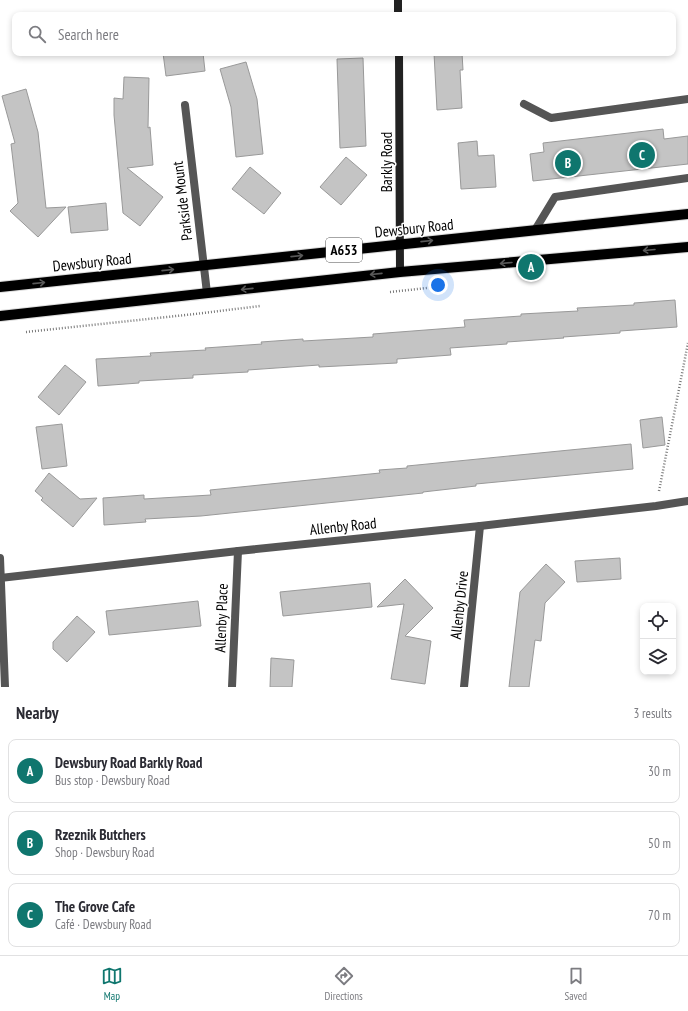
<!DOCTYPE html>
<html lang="en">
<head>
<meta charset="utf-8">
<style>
  :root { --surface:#fff; --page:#f7f7f7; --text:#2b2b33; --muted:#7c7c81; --line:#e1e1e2; --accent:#0f766e }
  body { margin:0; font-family:"PT Sans Narrow",sans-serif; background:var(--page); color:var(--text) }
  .controls { position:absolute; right:12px; bottom:12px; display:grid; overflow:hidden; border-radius:8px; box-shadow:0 2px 6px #0003 }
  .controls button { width:36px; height:36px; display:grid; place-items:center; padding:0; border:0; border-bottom:1px solid var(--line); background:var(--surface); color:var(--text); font:20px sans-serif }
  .you { position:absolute; left:438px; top:285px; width:14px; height:14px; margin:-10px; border:3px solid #fff; border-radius:50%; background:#1a73e8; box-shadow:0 0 0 6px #1a73e833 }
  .badge { display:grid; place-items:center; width:26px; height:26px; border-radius:50%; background:var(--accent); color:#fff; font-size:13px; font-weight:700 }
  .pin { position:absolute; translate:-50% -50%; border:2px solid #fff; box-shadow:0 1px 4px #0006 }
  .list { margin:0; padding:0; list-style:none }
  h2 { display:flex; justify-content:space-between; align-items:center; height:52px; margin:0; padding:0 16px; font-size:17px }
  h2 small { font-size:13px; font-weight:400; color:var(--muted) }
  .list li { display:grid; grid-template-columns:26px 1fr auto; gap:12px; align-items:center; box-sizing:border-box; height:64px; margin:0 8px 8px; padding:0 8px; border:1px solid var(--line); border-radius:8px }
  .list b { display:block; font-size:15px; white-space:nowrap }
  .list p { margin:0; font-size:13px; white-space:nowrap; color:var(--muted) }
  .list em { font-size:13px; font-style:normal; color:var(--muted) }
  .icon { flex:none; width:22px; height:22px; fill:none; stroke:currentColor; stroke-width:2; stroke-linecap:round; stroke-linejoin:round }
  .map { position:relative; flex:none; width:688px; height:687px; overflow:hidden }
  .search { position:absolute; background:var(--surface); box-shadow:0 2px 6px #0003; left:12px; right:12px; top:12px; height:44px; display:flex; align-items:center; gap:10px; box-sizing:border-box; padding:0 14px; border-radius:8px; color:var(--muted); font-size:15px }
  .sheet { height:268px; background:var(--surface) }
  nav { display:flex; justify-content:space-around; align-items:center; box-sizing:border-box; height:56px; border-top:1px solid var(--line); background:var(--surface); font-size:11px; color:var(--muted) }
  nav a { display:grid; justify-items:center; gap:2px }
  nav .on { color:var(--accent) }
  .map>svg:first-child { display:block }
  .building { fill:#c4c4c4; stroke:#999 }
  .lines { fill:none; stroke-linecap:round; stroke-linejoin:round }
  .primary-casing { stroke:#dbdbdb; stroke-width:12 }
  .path { stroke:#777; stroke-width:2.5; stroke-dasharray:1 2; stroke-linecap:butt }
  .lane { stroke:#555; stroke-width:8 }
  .street { stroke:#555; stroke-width:8 }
  .secondary { stroke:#222; stroke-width:8 }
  .primary { stroke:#000; stroke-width:10 }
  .oneway { stroke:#595959 }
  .labels { text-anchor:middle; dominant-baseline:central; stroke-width:3; stroke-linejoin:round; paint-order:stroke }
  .shield { fill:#fff; stroke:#4c4c4c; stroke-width:1 }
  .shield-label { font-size:14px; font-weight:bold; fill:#000 }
  .street-label { font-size:15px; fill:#000; stroke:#fff }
</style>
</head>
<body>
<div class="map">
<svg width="688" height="687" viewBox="0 0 688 687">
  <rect width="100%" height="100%" fill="#fff"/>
  <!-- building -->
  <g class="building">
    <path d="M163,53H203L205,71L166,76Z"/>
    <path d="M434,53H462L463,70H460L462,108L437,110Z"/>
    <path d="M363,58L366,146L340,148L337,59Z"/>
    <path d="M246,62L257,99L263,154L236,157L231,107L220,69Z"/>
    <path d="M124,77L149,78L148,128L150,127L153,165L127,168L163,197L140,226L123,213L114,115V98L123,99Z"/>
    <path d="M26,89L38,132L46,208L66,207L38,237L10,211L18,203L11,144L15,143L2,96Z"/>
    <path d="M663,129L664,139L688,136V164L533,181L530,154L544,152L543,143Z"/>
    <path d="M477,141L478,156L494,155L496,187L461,189L458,143Z"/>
    <path d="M346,157L367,175L341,205L320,187Z"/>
    <path d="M250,167L281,193L264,214L232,189Z"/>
    <path d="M106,203L108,230L71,233L68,207Z"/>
    <path d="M675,300L677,327L620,331V333L563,337L564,338L507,342V344L450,348L451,355L397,359V363L319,367V365L248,370V372L193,375V378L139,381V383L98,386L96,359L151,356L150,353L206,350L205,348L262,344L261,342L303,339V341L373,337V334L465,327L464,320L521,316V314L578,311L577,308L634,305V303Z"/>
    <path d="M65,365L86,382L59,415L38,397Z"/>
    <path d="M662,417L665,445L643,448L640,420Z"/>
    <path d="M62,424L67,466L42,469L36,427Z"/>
    <path d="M631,444L633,469L476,484V486L423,492V493L201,516L145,519L146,522L104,525L103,498L144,495V499L211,495L210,490L380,473L379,470L407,468V466Z"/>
    <path d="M49,473L80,499L97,498L73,527L41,500L43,498L35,491Z"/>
    <path d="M620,558L621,579L577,582L575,561Z"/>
    <path d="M546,564L565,582L545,603L541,641L535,640L529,687H509L520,592Z"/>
    <path d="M405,579L433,608L405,636L431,641L425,684L391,679L404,604L377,607Z"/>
    <path d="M370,583L372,607L283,616L280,592Z"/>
    <path d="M198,601L201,626L109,635L106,611Z"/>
    <path d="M77,616L95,632L67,662L53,649V642Z"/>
    <path d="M271,658L294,660L292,687H270Z"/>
  </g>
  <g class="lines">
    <!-- primary casing -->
    <g class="primary-casing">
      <g id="primary">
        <path d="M0,287L688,214"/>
        <path d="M0,316L400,272L688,247"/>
      </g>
    </g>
    <!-- path -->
    <g class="path">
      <path d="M390,292L427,288"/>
      <path d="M26,332L195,314L260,306"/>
      <path d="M659,491L688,343"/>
    </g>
    <!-- lane -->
    <g class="lane">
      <path d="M524,104L551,118L688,99"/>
      <path d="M535,230L555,197L688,178"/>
    </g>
    <!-- street -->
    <g class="street">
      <path d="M185,105L207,293"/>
      <path d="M0,558L5,687"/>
      <path d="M0,578L238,551L480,526L656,506L688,501"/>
      <path d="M232,687L238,551"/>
      <path d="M464,687L480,526"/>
    </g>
    <!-- secondary -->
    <g class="secondary">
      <path d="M398,0V15"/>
      <path d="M399,53L400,272"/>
    </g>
    <!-- primary -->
    <use href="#primary" class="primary"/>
  </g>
  <!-- one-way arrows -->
  <defs><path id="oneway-shaft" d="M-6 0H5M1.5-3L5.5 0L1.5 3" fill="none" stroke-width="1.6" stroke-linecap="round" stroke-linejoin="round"/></defs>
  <g class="oneway">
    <use href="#oneway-shaft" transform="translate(427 241) rotate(-6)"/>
    <use href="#oneway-shaft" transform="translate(649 250) rotate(175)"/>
    <use href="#oneway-shaft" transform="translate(297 256) rotate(-6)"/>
    <use href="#oneway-shaft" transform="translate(506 263) rotate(175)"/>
    <use href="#oneway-shaft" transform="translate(168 270) rotate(-6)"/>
    <use href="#oneway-shaft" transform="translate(376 274) rotate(174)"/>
    <use href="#oneway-shaft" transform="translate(39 283) rotate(-6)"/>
    <use href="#oneway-shaft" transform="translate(247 289) rotate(174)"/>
  </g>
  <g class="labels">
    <!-- shield labels -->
    <rect class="shield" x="326" y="238" width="36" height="24" rx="3"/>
    <g class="shield-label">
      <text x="344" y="250">A653</text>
    </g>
    <!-- street labels -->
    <g class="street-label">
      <text transform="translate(386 162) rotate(-90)">Barkly Road</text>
      <text transform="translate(182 201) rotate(-97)">Parkside Mount</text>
      <text transform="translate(414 228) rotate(-6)">Dewsbury Road</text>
      <text transform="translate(92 262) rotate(-6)">Dewsbury Road</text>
      <text transform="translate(343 526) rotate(-6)">Allenby Road</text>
      <text transform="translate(459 605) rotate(-84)">Allenby Drive</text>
      <text transform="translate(221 618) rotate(-88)">Allenby Place</text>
    </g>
  </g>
</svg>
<div class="controls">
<button><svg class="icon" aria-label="locate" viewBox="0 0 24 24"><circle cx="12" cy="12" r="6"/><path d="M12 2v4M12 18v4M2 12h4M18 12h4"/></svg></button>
<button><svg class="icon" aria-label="layers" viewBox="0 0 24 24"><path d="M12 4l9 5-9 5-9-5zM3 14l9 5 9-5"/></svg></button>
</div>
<div class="you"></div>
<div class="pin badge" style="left:531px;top:267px">A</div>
<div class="pin badge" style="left:568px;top:163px">B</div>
<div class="pin badge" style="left:642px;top:155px">C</div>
<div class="search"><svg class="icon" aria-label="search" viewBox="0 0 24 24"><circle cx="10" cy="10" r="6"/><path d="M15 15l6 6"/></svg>Search here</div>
</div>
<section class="sheet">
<h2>Nearby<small>3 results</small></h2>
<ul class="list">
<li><span class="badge">A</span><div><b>Dewsbury Road Barkly Road</b><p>Bus stop · Dewsbury Road</p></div><em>30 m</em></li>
<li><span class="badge">B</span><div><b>Rzeznik Butchers</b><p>Shop · Dewsbury Road</p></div><em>50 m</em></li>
<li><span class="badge">C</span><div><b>The Grove Cafe</b><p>Café · Dewsbury Road</p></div><em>70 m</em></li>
</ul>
</section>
<nav>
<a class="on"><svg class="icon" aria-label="map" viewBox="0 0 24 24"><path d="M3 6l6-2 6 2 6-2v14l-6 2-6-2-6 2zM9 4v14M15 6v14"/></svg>Map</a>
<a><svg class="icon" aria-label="directions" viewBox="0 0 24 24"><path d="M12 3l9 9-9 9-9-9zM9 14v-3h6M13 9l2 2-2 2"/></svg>Directions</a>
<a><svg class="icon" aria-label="saved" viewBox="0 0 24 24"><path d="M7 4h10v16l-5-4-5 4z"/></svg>Saved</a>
</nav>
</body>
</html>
